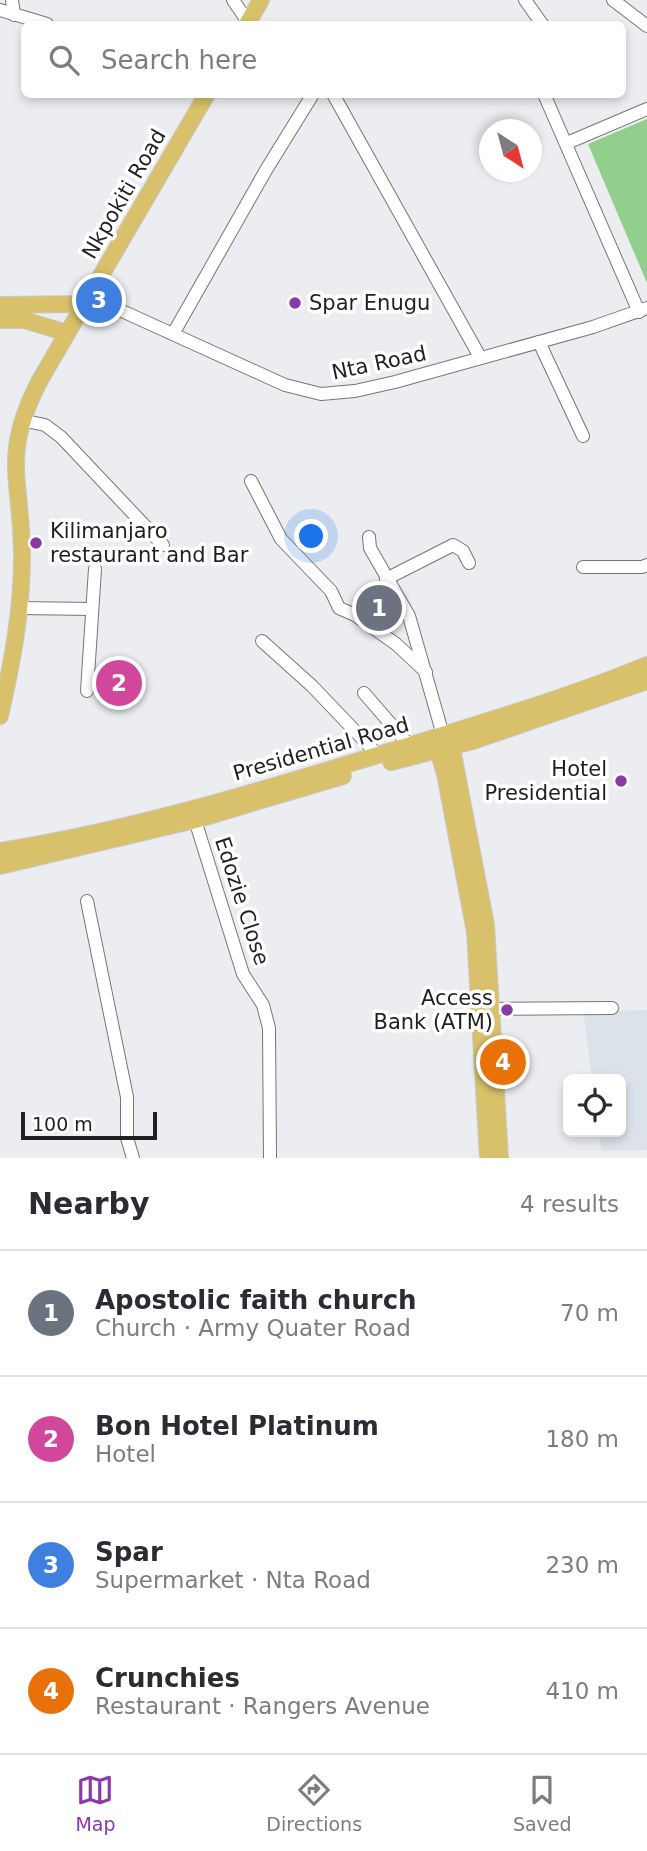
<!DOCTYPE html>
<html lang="en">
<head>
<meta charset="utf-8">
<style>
  :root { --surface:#fff; --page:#f2f2f3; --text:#2b2b33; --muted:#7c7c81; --line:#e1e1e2; --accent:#8a39a9 }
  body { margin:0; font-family:"DejaVu Sans",sans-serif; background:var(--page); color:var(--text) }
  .controls { position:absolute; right:21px; bottom:21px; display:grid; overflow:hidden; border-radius:10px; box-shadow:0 4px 10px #0003 }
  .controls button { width:63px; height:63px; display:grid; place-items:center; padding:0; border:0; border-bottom:2px solid var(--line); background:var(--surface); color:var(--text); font:35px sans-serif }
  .compass { position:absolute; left:479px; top:119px; width:63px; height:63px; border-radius:50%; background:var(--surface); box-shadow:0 4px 10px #0003; rotate:144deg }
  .scale { position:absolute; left:21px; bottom:18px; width:136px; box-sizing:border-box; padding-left:7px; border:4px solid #1f2021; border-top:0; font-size:19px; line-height:24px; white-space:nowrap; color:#1f2021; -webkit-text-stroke:5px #fff; paint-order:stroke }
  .you { position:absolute; left:312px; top:537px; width:24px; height:24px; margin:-18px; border:5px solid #fff; border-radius:50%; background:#1a73e8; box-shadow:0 0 0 10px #1a73e833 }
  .badge { display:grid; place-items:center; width:46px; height:46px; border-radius:50%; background:var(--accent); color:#fff; font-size:23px; font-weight:700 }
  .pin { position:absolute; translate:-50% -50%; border:4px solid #fff; box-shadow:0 2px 7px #0006 }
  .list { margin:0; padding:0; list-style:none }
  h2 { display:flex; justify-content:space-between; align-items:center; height:91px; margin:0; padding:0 28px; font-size:30px }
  h2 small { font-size:23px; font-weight:400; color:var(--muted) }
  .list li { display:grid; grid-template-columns:46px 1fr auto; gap:21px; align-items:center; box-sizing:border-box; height:126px; padding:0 28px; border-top:2px solid var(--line) }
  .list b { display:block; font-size:26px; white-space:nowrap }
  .list p { margin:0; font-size:23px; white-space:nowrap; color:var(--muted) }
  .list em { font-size:23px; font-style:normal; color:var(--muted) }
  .icon { flex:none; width:38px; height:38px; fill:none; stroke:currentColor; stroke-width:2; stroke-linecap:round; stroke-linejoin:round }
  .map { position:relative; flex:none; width:647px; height:1158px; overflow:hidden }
  .search { position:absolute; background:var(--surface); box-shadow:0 4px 10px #0003; left:21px; right:21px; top:21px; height:77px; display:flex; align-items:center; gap:18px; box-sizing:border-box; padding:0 24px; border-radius:10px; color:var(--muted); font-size:26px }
  .sheet { height:595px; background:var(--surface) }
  nav { display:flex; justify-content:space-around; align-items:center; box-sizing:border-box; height:98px; border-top:2px solid var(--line); background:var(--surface); font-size:19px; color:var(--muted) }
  nav a { display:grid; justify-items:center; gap:4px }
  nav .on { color:var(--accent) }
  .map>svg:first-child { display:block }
  .built { fill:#dbe2ea }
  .green { fill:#92ce8c }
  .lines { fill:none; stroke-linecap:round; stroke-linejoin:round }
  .minor-casing { stroke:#747678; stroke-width:14 }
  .major-casing { stroke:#c9c9ca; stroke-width:18 }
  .minor { stroke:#fff; stroke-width:12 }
  .major { stroke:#d8c16a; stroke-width:16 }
  .poi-dot { fill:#8a39a9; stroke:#fff; stroke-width:2.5 }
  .labels { text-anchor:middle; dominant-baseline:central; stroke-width:7; stroke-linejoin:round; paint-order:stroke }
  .street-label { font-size:21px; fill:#1f2021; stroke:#fff }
  .poi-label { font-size:21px; fill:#1f2021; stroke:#fff; text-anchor:start }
</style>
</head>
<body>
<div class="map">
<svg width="647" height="1158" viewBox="0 0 647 1158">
  <rect width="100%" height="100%" fill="#ebedf0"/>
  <!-- built -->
  <path class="built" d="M647,1010V1150L601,1151L599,1132H621V1079H592L583,1011Z"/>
  <!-- green -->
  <path class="green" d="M647,119V283L588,144Z"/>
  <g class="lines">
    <!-- minor casing -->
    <g class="minor-casing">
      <g id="minor">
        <path d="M12,0L14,15"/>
        <path d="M233,0L248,22"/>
        <path d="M525,0L542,24"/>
        <path d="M613,0L647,26"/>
        <path d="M0,10L47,24"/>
        <path d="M333,94L480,357"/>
        <path d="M544,94L639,312"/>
        <path d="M567,143L647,109"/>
        <path d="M89,296L285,385L321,394L355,391L395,382L593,327L647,308"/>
        <path d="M173,334L266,170L313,94"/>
        <path d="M539,342L583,436"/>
        <path d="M21,420L45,425L61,437L163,545"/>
        <path d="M251,481L281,539L331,591L339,608L355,615L396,644L426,672"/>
        <path d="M369,537L370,548L409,616L443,735"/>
        <path d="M583,567H642L647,565"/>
        <path d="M386,579L453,545L463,551L469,563"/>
        <path d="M19,608L92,609"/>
        <path d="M262,641L312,686L378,755"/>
        <path d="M87,691L95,569"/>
        <path d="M364,693L409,745"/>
        <path d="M195,820L243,974L263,1005L269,1028L270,1158"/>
        <path d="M87,901L127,1097V1138L133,1158"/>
        <path d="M493,1009L612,1008"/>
      </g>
    </g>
    <!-- major casing -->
    <g class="major-casing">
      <g id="major">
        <path d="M247,24L261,0"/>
        <path d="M0,305L84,304"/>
        <path d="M0,320H24L67,333"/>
        <path d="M0,716C12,664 22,611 22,557C22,479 0,457 40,380L207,94"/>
        <path d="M450,738L486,925L500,1158"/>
        <path d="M435,740L445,774L475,932L488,1158"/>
        <path d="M391,762L473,741L647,681"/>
        <path d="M0,851C139,829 276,786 411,745C490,720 570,697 647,665"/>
        <path d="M0,866L195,820L343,776"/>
      </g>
    </g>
    <!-- minor -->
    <use href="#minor" class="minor"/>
    <!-- major -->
    <use href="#major" class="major"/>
  </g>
  <!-- markers -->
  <g class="poi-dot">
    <circle cx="295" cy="303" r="7"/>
    <circle cx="36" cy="543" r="7"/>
    <circle cx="621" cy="781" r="7"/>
    <circle cx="507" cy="1010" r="7"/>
  </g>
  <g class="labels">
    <!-- street labels -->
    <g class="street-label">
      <text transform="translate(124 194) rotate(-60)">Nkpokiti Road</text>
      <text transform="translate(379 363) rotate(-12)">Nta Road</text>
      <text transform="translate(321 749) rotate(-16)">Presidential Road</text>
      <text transform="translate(242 901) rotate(72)">Edozie Close</text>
    </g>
    <!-- poi labels -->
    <g class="poi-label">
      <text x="309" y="303">Spar Enugu</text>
      <text x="50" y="531">Kilimanjaro<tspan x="50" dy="24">restaurant and Bar</tspan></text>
      <text x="607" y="769" text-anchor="end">Hotel<tspan x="607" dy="24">Presidential</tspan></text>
      <text x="493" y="998" text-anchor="end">Access<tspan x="493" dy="24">Bank (ATM)</tspan></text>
    </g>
  </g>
</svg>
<div class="controls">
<button><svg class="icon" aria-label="locate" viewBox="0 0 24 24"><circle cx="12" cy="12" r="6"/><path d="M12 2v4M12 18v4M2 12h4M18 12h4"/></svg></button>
</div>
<svg class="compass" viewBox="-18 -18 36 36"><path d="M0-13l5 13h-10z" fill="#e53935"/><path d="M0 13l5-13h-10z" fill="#7c7c81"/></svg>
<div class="scale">100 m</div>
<div class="you"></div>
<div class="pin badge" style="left:379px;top:608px;background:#6b7280">1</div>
<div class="pin badge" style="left:119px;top:683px;background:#d1479c">2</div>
<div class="pin badge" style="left:99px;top:300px;background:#3f7fe0">3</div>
<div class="pin badge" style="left:503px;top:1062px;background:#e8710a">4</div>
<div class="search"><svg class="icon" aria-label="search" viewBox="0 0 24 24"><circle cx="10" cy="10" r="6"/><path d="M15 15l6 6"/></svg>Search here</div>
</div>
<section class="sheet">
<h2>Nearby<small>4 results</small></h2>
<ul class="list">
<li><span class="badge" style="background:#6b7280">1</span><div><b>Apostolic faith church</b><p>Church · Army Quater Road</p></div><em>70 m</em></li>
<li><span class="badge" style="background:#d1479c">2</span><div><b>Bon Hotel Platinum</b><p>Hotel</p></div><em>180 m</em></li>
<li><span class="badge" style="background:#3f7fe0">3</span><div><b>Spar</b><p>Supermarket · Nta Road</p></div><em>230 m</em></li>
<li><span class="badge" style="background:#e8710a">4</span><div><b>Crunchies</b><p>Restaurant · Rangers Avenue</p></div><em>410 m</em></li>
</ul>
</section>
<nav>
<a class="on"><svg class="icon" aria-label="map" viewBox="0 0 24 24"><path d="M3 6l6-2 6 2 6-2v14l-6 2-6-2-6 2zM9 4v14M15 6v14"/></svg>Map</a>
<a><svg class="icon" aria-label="directions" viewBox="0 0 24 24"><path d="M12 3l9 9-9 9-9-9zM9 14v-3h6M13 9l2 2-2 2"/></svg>Directions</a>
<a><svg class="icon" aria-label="saved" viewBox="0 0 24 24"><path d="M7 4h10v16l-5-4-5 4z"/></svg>Saved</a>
</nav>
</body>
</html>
